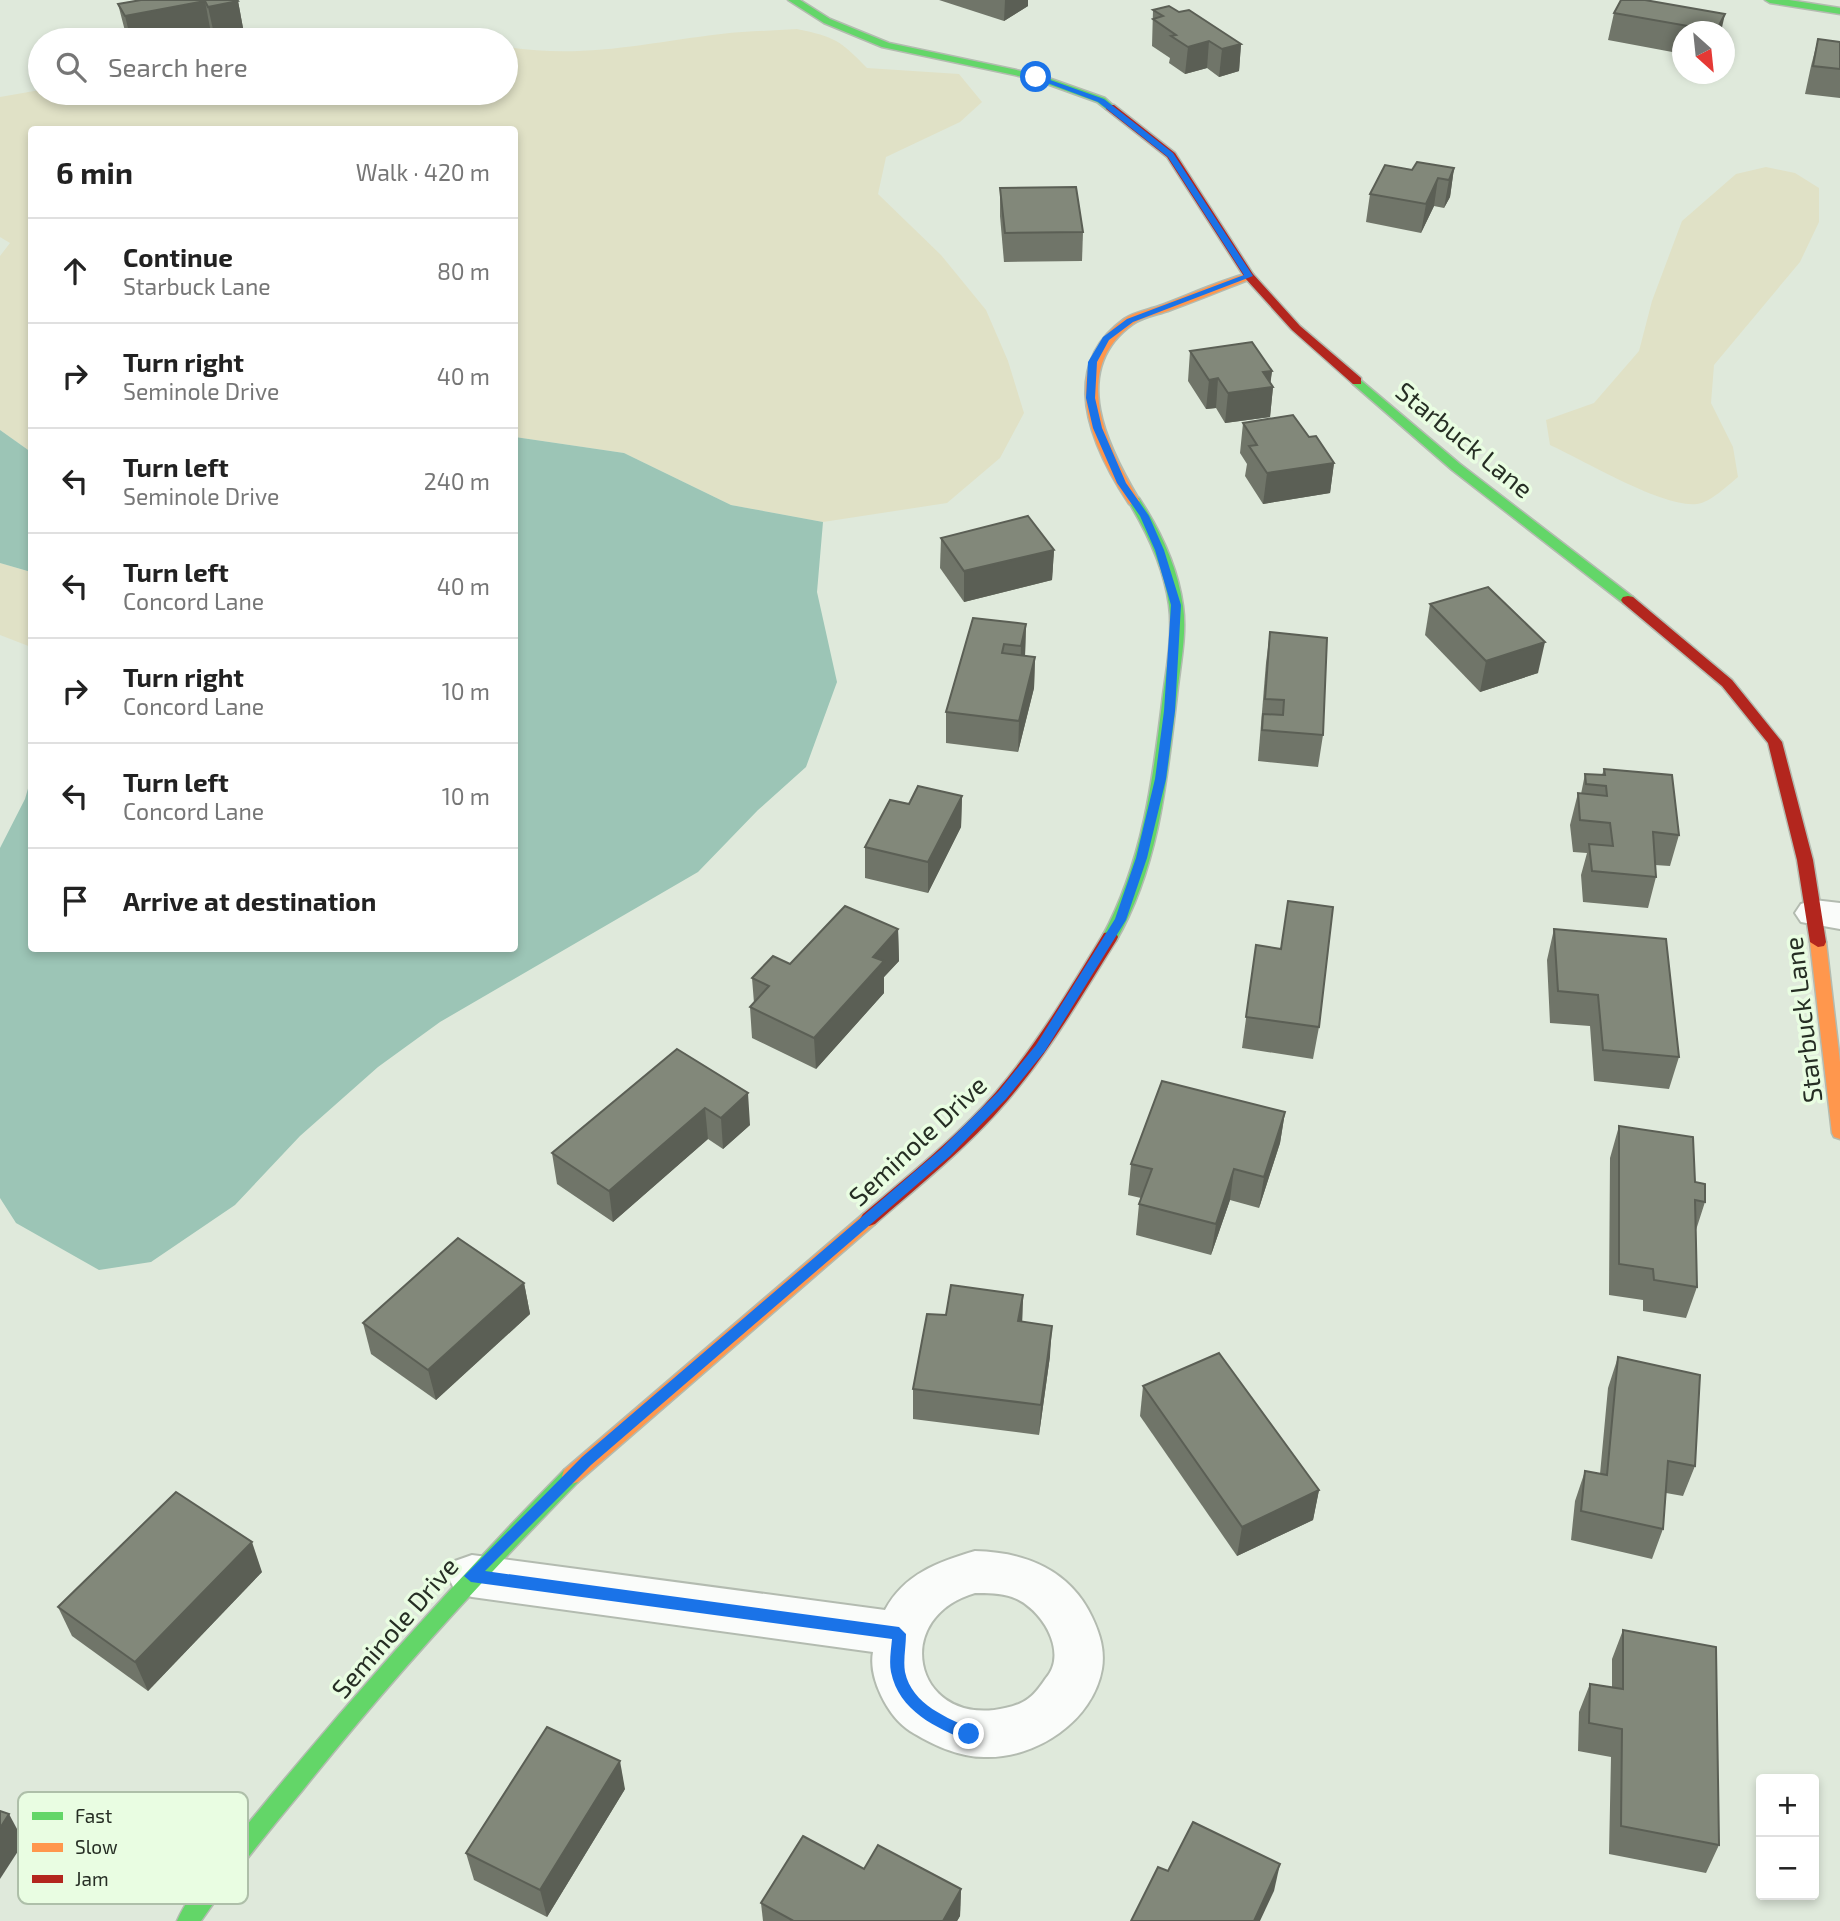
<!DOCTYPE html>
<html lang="en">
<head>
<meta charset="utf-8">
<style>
  :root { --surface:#fff; --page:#f6f6f6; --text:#222; --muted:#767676; --line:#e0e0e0 }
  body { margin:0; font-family:"Exo 2",sans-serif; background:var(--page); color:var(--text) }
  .controls { position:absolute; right:21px; bottom:21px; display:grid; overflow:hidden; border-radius:7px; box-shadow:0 4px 10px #0003 }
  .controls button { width:63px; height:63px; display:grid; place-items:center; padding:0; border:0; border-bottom:2px solid var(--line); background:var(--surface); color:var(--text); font:35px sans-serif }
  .compass { position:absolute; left:1672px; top:21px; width:63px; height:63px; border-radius:50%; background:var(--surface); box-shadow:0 4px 10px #0003; rotate:153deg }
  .stop { position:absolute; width:21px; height:21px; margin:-16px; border:5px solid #1a73e8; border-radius:50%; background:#fff }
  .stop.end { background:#1a73e8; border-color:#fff; box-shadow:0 2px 7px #0008 }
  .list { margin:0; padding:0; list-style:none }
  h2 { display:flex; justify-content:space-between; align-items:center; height:91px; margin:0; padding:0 28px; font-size:30px }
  h2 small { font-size:23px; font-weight:400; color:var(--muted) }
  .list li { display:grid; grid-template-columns:46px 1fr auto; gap:21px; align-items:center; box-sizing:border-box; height:105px; padding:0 28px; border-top:2px solid var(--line) }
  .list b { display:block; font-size:26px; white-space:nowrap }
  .list p { margin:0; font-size:23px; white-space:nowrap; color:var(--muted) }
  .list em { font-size:23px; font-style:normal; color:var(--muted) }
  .icon { flex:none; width:38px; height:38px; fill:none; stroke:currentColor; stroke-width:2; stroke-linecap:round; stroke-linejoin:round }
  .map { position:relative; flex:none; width:1840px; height:1921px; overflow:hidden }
  .search { position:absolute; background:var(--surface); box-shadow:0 4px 10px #0003; left:28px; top:28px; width:490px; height:77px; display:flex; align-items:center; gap:18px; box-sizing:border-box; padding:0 24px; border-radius:38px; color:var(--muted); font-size:26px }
  .panel { position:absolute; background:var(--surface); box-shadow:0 4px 10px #0003; left:28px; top:126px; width:490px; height:826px; border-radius:7px }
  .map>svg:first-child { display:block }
  .green { fill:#e0e1c6 }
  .water { fill:#9cc5b6 }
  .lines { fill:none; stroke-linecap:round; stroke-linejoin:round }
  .street-casing { stroke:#b3bbb0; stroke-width:4 }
  .fast-casing { stroke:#b3bbb0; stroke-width:3 }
  .slow-casing { stroke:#b3bbb0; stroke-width:3 }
  .jam-casing { stroke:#b3bbb0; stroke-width:3 }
  .street { fill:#fafcfa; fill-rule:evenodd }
  .fast { fill:#63d668; fill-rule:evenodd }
  .slow { fill:#ff974d; fill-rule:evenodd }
  .jam { fill:#b3261e; fill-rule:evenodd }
  .wall { fill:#707569 }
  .shaded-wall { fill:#5b5f55 }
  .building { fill:#82887a; stroke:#5b5f55; stroke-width:2 }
  .route { fill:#1a73e8 }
  .labels { text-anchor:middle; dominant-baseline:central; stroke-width:7; stroke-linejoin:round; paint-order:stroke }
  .street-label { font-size:26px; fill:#262e24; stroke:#e9fde2 }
  .key { fill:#e9fde2; stroke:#aebfa9; stroke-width:2 }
  .key-label { font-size:19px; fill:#262e24 }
</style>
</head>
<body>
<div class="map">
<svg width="1840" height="1921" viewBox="0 0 1840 1921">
  <rect width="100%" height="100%" fill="#dfe9db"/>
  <!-- green -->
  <g class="green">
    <path d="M797,29C835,37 840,40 867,68L959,74L982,102L960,122L886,157L878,194L941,255L986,310L1008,361L1024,413L1000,458L947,503L823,522L731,505L624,453L515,437L514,130H32L31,452L0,430V256L10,243L0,237V97L40,90V93H506V47C585,59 644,43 721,34C746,31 771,31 797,29Z"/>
    <path d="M1766,167L1795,173L1819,188V222L1800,262L1714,365L1711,403L1733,447L1738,477C1727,486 1711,502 1697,504C1663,508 1583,460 1550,445L1546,420L1594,403L1639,351L1652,301L1682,221L1736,174Z"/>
    <path d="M0,563L31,572V647L0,635Z"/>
  </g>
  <!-- water -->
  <g class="water">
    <path d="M0,430L31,452V572L0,563Z"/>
    <path d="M515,437L624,453L731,505L823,522L817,592L837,682L806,767L758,810L698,872L440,1022L378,1067L300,1136L235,1205L151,1262L99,1270L16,1223L0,1198V848L25,799L31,778L32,948H514Z"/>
  </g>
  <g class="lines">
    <!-- street casing -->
    <g class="street-casing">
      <g id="street">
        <path d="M1814,900L1840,903V929L1801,922L1795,913L1801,904Z"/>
        <path d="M975,1551C1025,1552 1070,1570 1092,1617C1100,1634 1105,1650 1102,1669C1093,1721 1036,1759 984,1757C958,1757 931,1744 910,1731C888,1717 868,1678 873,1652L472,1597L455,1591L448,1576L455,1561L472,1555L885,1610C904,1574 938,1562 975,1551ZM975,1593C987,1593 1001,1593 1012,1597C1041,1607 1069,1652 1046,1678C1041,1685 1036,1693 1029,1698C1019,1706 1006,1708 994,1710C913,1719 892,1617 975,1593Z"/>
      </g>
    </g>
    <!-- fast casing -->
    <g class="fast-casing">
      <g id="fast">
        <path d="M788,0H800L830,19L889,43L1040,75L1105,98L1115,107L1106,109L1097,102L1033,79L882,47L824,23Z"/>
        <path d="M1765,0H1789L1840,8V14L1770,3Z"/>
        <path d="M1357,377L1460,464L1633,597L1635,600L1633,603H1623L1452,470L1353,384L1351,381Z"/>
        <path d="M1134,497L1139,498C1160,530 1178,568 1183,606C1187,635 1180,666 1177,695C1167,780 1159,866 1116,941L1110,942L1102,937C1143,862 1153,779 1163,695C1167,665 1173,634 1169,605C1164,568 1147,532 1128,501Z"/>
        <path d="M571,1468L578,1470L580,1476L578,1482C481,1581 388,1683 302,1791C267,1833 232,1876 201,1921H177C193,1884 243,1831 269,1798C363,1684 461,1575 564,1470Z"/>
      </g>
    </g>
    <!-- slow casing -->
    <g class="slow-casing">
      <g id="slow">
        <path d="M1249,273L1253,274V278C1225,289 1196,301 1168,311C1156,315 1143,317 1133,324C1068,370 1108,448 1140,501L1134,505L1129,504C1092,448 1056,368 1124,319C1134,312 1148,310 1159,306C1189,295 1218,281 1249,273Z"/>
        <path d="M1818,937L1826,942L1840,1062V1139L1834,1137L1832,1133L1810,942Z"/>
        <path d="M869,1212L875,1214L878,1219L875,1224L578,1482L571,1484L564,1482L562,1476L564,1470L863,1214Z"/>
      </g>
    </g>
    <!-- jam casing -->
    <g class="jam-casing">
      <g id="jam">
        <path d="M1106,105H1114L1175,153L1253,274L1300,326L1361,378V384H1353L1292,330L1245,278L1167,157L1106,109Z"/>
        <path d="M1628,596L1633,597L1732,680L1782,742L1813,860L1826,942L1824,946L1818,947L1810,942L1797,860L1768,743L1722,686L1623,603L1621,600L1623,597Z"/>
        <path d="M1110,932L1116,933L1118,937L1116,941C1082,995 1050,1051 1008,1100C969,1146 921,1184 875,1224L869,1226L863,1224L860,1219L863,1214C909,1175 957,1137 996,1092C1038,1043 1071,987 1104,933Z"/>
      </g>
    </g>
    <!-- street -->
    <use href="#street" class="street"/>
    <!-- fast -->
    <use href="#fast" class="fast"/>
    <!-- slow -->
    <use href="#slow" class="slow"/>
    <!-- jam -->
    <use href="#jam" class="jam"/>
  </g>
  <!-- wall -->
  <g class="wall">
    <path d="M939,0H1028V6L1004,21Z"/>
    <path d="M238,1L243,28L214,34L210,28L144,40H130L125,31L118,4Z"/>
    <path d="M1153,10L1179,12L1241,44L1239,71L1219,77L1207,68L1185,74L1169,63L1170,58L1152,46Z"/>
    <path d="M1614,13L1721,32H1683V54L1608,40Z"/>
    <path d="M1818,39L1840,42V98L1805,94L1811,66Z"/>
    <path d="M1454,168L1450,197L1444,208L1434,206L1421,233L1366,222L1370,194L1412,170Z"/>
    <path d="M1000,188L1083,232L1082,261L1004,262L1000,216Z"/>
    <path d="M1190,351L1272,371L1270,383L1273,387L1270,417L1225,423L1216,408L1206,409L1188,381Z"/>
    <path d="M1243,423L1309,437L1334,463L1330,493L1263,504L1245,476L1247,464L1240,453Z"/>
    <path d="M941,538L1054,550L1052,580L964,602L940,568Z"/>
    <path d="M1430,604L1538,673L1480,692L1425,635Z"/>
    <path d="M973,618L1026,624L1025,656L1035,657L1034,688L1018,752L946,743V712Z"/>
    <path d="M1270,632L1323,735L1318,767L1258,761L1266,663Z"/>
    <path d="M1604,769L1679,835L1670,866L1655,865L1656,877L1648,908L1583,902L1581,875L1587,853L1573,852L1570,825L1578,793L1581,794L1585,774L1602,775Z"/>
    <path d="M962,796L961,827L928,893L865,878V847Z"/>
    <path d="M1288,901L1319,1027L1313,1059L1242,1048L1256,945L1281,949Z"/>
    <path d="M898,929L899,961L884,977V993L816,1069L752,1038L750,1007L754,1003L752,978L790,964Z"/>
    <path d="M1554,929L1679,1057L1669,1089L1594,1081L1590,1026L1550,1023L1547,960Z"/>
    <path d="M677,1049L750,1125L723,1149L708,1139L613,1222L557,1184L552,1153Z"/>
    <path d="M1285,1112L1280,1143L1259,1208L1230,1200L1211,1255L1136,1235L1139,1204L1141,1198L1128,1195L1131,1164Z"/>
    <path d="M1619,1126L1695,1182L1705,1202L1696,1230L1697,1287L1686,1318L1643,1311V1300L1609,1295L1610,1158Z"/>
    <path d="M524,1283L530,1314L436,1400L371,1354L363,1323Z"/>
    <path d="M1023,1295L1022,1322L1050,1356L1039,1435L913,1419V1389L946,1315Z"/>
    <path d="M1618,1357L1695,1466L1683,1496L1666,1493L1663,1529L1652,1559L1571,1540L1575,1501L1585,1471L1600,1474L1608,1388Z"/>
    <path d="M1143,1386L1319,1490L1313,1520L1237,1556L1140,1416Z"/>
    <path d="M262,1572L148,1691L72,1636L58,1607Z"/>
    <path d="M1623,1630L1719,1845L1706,1873L1609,1854L1611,1757L1578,1751L1579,1712L1590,1684L1612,1687V1659Z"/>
    <path d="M625,1789L547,1917L474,1880L466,1853Z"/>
    <path d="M864,1869L961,1889L960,1916L957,1921H763L761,1903Z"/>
  </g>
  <!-- shaded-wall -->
  <g class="shaded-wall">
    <path d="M1005,0H1028V6L1004,21Z"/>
    <path d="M205,1L210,28L144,40H131L125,16Z"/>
    <path d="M238,1L243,28L214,34L208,7Z"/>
    <path d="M1725,14L1721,32H1716Z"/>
    <path d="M1209,41L1207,68L1185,74L1188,47Z"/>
    <path d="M1241,44L1239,71L1219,77L1222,49Z"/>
    <path d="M1454,168L1450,197L1444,208L1449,180Z"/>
    <path d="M1438,178L1434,206L1421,233L1426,204Z"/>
    <path d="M1272,371L1270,387H1273L1270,417L1225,423L1228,393L1263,372Z"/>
    <path d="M1218,378L1216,408L1206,409L1209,380Z"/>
    <path d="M1334,463L1330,493L1263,504L1267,473Z"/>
    <path d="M1054,550L1052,580L964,602V571Z"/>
    <path d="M1026,624L1025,655L1020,677L1021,646Z"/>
    <path d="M1545,642L1538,673L1480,692L1486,661Z"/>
    <path d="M1035,657L1034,688L1018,752L1019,721Z"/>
    <path d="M962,796L961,827L928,893V862Z"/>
    <path d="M898,929L899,961L884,977V993L816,1069L814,1038L873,957Z"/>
    <path d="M748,1093L750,1125L723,1149L721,1118Z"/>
    <path d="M705,1108L708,1139L613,1222L609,1191Z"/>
    <path d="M1285,1112L1280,1143L1259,1208L1264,1177Z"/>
    <path d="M1234,1169L1230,1200L1211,1255L1216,1224Z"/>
    <path d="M524,1283L530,1314L436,1400L428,1370Z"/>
    <path d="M1023,1295L1022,1326L1018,1321Z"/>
    <path d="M1052,1326L1050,1356L1039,1435L1041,1405Z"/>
    <path d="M1319,1490L1313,1520L1237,1556L1242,1527Z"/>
    <path d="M252,1542L262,1572L148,1691L135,1662Z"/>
    <path d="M620,1761L625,1789L547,1917L540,1890Z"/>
    <path d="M9,1814L24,1842L0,1879V1828Z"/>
    <path d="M1280,1864L1274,1891L1260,1921H1254Z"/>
    <path d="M961,1889L960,1916L957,1921H943Z"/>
  </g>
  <!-- building -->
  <g class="building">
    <path d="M141,0H237L238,1L208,7L205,1L125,16L118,4Z"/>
    <path d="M1621,0H1645L1725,14L1716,31L1614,13Z"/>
    <path d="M1169,6L1179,12L1189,10L1241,44L1222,49L1209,41L1188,47L1171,36L1176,35L1153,19L1163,16L1153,10Z"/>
    <path d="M1818,39L1840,42V69L1813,66Z"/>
    <path d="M1417,162L1454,168L1449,180L1438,178L1426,204L1370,194L1385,165L1412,170Z"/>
    <path d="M1076,187L1083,232L1005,233L1000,188Z"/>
    <path d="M1252,342L1272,371L1263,372L1273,387L1228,393L1218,378L1209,380L1190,351Z"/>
    <path d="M1293,415L1309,437L1316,436L1334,463L1267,473L1249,446L1257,445L1243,423Z"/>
    <path d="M1028,516L1054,550L964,571L941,538Z"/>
    <path d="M1488,587L1545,642L1486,661L1430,604Z"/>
    <path d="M973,618L1026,624L1021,646L1004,644L1002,653L1035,657L1019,721L946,712Z"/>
    <path d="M1270,632L1327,638L1323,735L1262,730L1263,714L1283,715L1284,700L1265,699Z"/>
    <path d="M1604,769L1672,775L1679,835L1653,832L1656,877L1592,871L1589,844L1613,846L1610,823L1580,820L1578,793L1607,796L1606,786L1586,784L1585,774L1605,775Z"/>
    <path d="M918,786L962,796L928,862L865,847L890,800L909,804Z"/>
    <path d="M1288,901L1333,907L1319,1027L1246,1017L1256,945L1281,949Z"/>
    <path d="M845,906L898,929L873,957L884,961L814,1038L750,1007L769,986L752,978L773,956L790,964Z"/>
    <path d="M1554,929L1666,939L1679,1057L1603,1050L1598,995L1558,991Z"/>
    <path d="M677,1049L748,1093L721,1118L705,1108L609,1191L552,1153Z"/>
    <path d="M1162,1081L1285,1112L1264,1177L1234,1169L1216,1224L1139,1204L1152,1169L1131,1164Z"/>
    <path d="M1619,1126L1693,1137L1695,1182L1705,1184V1202L1695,1200L1697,1287L1654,1280L1653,1269L1619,1264Z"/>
    <path d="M458,1238L524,1283L428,1370L363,1323Z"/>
    <path d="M951,1285L1023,1295L1018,1321L1052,1326L1041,1405L913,1389L927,1314L946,1315Z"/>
    <path d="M1219,1353L1319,1490L1242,1527L1143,1386Z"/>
    <path d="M1618,1357L1700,1375L1695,1466L1668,1461L1663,1529L1581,1511L1585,1471L1607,1475Z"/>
    <path d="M176,1492L252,1542L135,1662L58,1607Z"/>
    <path d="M1623,1630L1716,1647L1719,1845L1621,1826L1622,1729L1589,1723L1590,1684L1623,1689Z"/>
    <path d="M547,1727L620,1761L540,1890L466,1853Z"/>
    <path d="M0,1811L9,1814L0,1828Z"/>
    <path d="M1193,1822L1280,1864L1254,1921H1131L1158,1867L1168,1871Z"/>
    <path d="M803,1836L864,1869L878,1845L961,1889L943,1921H791L792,1920L761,1903Z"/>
  </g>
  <!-- route -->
  <path class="route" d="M1036,75L1104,99L1173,153L1253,276L1133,322L1109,340L1097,362L1095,398L1102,428L1126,483L1149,516L1164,550L1181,605L1175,711L1166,779L1147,858L1126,920L1045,1051L1006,1099L950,1156L591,1465L485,1571L899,1627L906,1634C906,1646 903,1661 905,1672C912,1705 948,1718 974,1730L977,1734L974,1739L969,1741C936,1728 899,1711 891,1672C889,1662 891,1650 892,1639L471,1582L464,1576L582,1457L941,1149L998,1092L1036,1045L1115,919L1136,858L1155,779L1164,711L1171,605L1155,550L1140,516L1117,483L1093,428L1086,398L1088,362L1103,337L1127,319L1244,275L1168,157L1098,102L1034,78Z"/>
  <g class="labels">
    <!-- street labels -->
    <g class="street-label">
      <text transform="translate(1465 439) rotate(39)">Starbuck Lane</text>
      <text transform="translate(1802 1020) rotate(-97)">Starbuck Lane</text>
      <text transform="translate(917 1140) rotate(-43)">Seminole Drive</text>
      <text transform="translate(394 1627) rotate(-49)">Seminole Drive</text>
    </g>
  </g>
  <!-- legend -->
  <rect x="18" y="1792" width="230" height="112" rx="10" class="key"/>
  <rect x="32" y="1812" width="31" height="8" fill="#63d668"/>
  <rect x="32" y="1843" width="31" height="9" fill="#ff974d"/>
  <rect x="32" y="1875" width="31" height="8" fill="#b3261e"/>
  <g class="key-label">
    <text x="75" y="1823">Fast</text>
    <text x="75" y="1854">Slow</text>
    <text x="75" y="1886">Jam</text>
  </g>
</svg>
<div class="controls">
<button>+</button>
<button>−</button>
</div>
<svg class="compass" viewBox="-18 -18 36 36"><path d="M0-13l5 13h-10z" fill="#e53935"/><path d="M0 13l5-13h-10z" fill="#767676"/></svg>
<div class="stop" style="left:1036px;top:77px"></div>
<div class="stop end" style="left:969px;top:1734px"></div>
<div class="search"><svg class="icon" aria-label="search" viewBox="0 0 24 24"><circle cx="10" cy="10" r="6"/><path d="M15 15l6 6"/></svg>Search here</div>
<section class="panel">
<h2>6 min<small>Walk · 420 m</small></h2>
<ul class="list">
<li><svg class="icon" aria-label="ahead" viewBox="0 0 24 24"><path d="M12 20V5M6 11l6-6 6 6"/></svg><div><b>Continue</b><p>Starbuck Lane</p></div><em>80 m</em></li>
<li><svg class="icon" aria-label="right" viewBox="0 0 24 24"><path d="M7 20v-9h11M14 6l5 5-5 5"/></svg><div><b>Turn right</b><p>Seminole Drive</p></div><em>40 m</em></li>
<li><svg class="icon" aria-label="left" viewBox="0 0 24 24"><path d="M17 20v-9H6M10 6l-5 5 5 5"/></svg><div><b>Turn left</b><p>Seminole Drive</p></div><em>240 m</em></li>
<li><svg class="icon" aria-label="left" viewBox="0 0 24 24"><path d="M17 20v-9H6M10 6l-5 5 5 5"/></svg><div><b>Turn left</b><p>Concord Lane</p></div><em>40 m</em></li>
<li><svg class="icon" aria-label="right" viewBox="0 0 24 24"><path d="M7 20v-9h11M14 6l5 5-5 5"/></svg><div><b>Turn right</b><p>Concord Lane</p></div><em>10 m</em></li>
<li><svg class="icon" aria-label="left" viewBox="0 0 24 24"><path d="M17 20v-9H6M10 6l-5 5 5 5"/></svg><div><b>Turn left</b><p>Concord Lane</p></div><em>10 m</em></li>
<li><svg class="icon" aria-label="arrive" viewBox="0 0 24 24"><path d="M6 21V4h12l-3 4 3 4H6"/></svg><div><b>Arrive at destination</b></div></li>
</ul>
</section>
</div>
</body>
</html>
